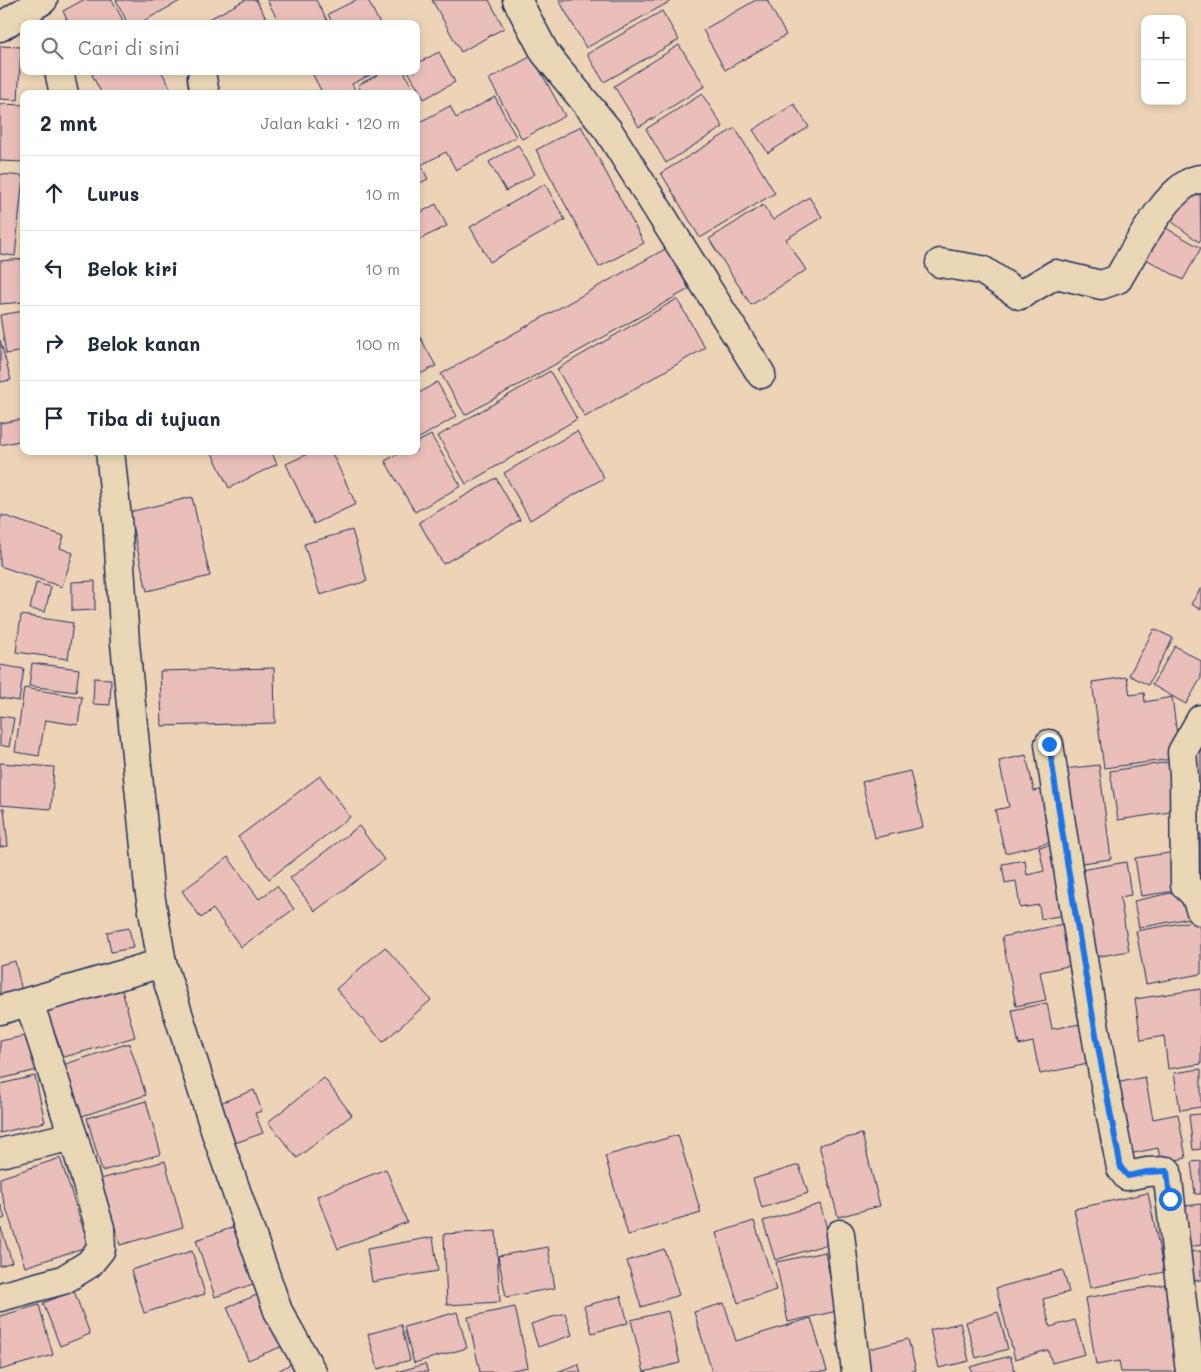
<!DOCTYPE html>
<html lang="id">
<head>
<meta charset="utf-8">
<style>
  :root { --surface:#fff; --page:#f6f6f7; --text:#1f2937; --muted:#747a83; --line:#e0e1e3 }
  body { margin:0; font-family:Mali,sans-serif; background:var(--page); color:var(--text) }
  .controls { position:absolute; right:15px; top:15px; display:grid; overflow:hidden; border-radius:10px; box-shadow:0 2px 8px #0003 }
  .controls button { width:45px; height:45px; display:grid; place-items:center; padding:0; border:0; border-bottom:1px solid var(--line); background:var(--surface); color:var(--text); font:25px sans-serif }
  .stop { position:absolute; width:15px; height:15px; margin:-11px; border:4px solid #1a73e8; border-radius:50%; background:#fff }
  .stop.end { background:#1a73e8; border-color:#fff; box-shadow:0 1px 5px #0008 }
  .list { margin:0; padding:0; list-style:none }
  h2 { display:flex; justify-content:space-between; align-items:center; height:65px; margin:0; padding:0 20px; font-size:21px }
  h2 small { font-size:16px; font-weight:400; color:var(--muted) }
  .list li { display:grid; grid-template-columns:32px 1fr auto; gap:15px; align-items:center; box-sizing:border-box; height:75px; padding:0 20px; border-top:1px solid var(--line) }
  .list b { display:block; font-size:19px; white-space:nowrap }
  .list em { font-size:16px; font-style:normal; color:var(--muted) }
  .icon { flex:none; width:28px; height:28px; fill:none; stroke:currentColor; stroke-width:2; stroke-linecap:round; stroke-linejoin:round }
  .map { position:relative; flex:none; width:1201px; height:1372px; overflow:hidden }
  .search { position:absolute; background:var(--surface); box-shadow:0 2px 8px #0003; left:20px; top:20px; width:400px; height:55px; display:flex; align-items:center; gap:12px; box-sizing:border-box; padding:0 18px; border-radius:10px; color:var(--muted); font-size:19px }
  .panel { position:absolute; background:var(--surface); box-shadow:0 2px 8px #0003; left:20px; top:90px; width:400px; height:365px; border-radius:10px }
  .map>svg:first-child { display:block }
  .building { fill:#ebbfb9; stroke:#1b2f5e }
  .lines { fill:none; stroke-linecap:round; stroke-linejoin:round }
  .minor-casing { stroke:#1b2f5e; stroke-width:31 }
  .minor { stroke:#ead7b5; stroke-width:28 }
  .route { stroke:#1a73e8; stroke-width:6 }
</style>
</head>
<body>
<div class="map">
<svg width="1201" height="1372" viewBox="0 0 1201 1372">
  <rect width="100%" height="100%" fill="#edd4b7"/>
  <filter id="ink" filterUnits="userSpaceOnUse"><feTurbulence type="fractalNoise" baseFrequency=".02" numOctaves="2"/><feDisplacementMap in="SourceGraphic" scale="10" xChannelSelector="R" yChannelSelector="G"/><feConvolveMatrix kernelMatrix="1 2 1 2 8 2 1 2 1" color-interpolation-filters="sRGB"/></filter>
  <g filter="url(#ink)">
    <!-- building -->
    <g class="building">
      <path d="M83,0H112L125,24H69L63,11Z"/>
      <path d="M116,0H182L138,24H128Z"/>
      <path d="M245,0H256L269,24H200Z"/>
      <path d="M267,0H316L329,24H280Z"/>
      <path d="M356,0H368L380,24H333L328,14Z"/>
      <path d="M432,0H489L504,28L461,52Z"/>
      <path d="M559,0H671V1L586,48Z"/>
      <path d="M756,0H767L786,35L725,70L703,30Z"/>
      <path d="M662,11L679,40L604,82L587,54Z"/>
      <path d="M679,45L705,86L639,127L614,86Z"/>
      <path d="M0,46L21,47L18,100L0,99Z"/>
      <path d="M439,52L455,82L424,99L408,71H416V64Z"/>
      <path d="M532,56L565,116L522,139L489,79Z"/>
      <path d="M98,71H161L174,94H102L92,75Z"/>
      <path d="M321,71H373L374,73L352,84L357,94H323L313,75Z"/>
      <path d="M385,71H404L415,94H362L358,85Z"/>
      <path d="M702,94L723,127L666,163L646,129Z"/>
      <path d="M495,97L516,137L456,170L446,152L421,165L428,179L416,185V124L450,106L456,118Z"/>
      <path d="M0,104L24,105V162L0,161Z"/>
      <path d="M794,104L809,127L768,153L753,130Z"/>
      <path d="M581,126L644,243L599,267L536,150Z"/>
      <path d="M735,128L775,193L700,238L661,173Z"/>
      <path d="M518,145L535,174L506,191L489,162Z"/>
      <path d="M0,174L23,176L15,256L0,254Z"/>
      <path d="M1200,182L1201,239L1199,242L1171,221Z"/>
      <path d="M545,184L565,220L490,262L470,227Z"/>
      <path d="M809,197L822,217L786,239L806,270L751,305L709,239L763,205L773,220Z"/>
      <path d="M436,204L447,226L416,241V215Z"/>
      <path d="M1157,223L1201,248L1183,280L1139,255Z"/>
      <path d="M667,248L689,289L465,415L441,374Z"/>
      <path d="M24,259V302L0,304V261Z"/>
      <path d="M677,299L705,348L585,417L557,369Z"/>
      <path d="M24,311V351L6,354L0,315Z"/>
      <path d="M416,330L436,366L416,376Z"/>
      <path d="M0,340L11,380L0,382Z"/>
      <path d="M550,371L577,419L466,484L438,436Z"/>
      <path d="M437,382L457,416L416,440V395Z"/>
      <path d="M24,419V440L0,445V423Z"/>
      <path d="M577,431L604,478L530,520L504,473Z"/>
      <path d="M431,435L461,486L415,512L385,461L403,451H416V443Z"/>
      <path d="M211,451H271L277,464L229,488Z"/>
      <path d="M314,451H331L356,504L314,524L286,464Z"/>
      <path d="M496,478L520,520L443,564L419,522Z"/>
      <path d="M192,497L210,576L147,591L129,512Z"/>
      <path d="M2,515L64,536L60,548L73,553L62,587L0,566V521Z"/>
      <path d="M352,530L367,581L320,595L304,544Z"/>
      <path d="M95,581V610L72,611V582Z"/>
      <path d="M36,583L51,587L45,612L30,609Z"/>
      <path d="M1201,588V610L1191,604Z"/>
      <path d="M21,615L73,623L68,659L16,652Z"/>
      <path d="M1154,629L1173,638L1148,685L1129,675Z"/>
      <path d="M1175,646L1201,661V678L1186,704L1152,685Z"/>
      <path d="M32,663L79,669L76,692L29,686Z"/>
      <path d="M0,665L24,669L19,701L0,698Z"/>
      <path d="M274,668L275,723L162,726L160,671Z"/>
      <path d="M1127,677L1130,695L1144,693L1145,702L1172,697L1180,758L1104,768L1092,682Z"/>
      <path d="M94,678L111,679L110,705L93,704Z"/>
      <path d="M24,688L82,697L78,725L45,720L39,756L15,752Z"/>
      <path d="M0,716L14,718L9,747L0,745Z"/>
      <rect x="1191" y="746" width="10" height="46"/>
      <path d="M1026,755L1034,791L1048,788L1060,840L1005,853L995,810L1009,807L999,761Z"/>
      <path d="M1169,762L1177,811L1118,820L1110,771Z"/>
      <path d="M0,763L54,767L51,809L0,805Z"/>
      <path d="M1099,765L1111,859L1068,865L1056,770Z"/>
      <path d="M910,771L923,827L875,838L862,782Z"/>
      <path d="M320,776L350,817L269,879L238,837Z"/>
      <path d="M4,808L8,846L0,847V809Z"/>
      <path d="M359,826L384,860L315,911L290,878Z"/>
      <path d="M1201,834V885L1193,886L1186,836Z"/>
      <path d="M1061,844L1072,914L1041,919L1039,905L1020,908L1016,881L1005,883L1002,864L1025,860L1027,875L1044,871L1039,847Z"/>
      <path d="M1176,852L1182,890L1141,896L1135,858Z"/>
      <path d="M228,857L259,899L277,886L294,909L241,947L213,909L201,918L182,891Z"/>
      <path d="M1126,862L1131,895L1120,897L1129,951L1084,959L1070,872Z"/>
      <path d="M1189,889L1194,917L1139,928L1134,901Z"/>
      <path d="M1198,920L1201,938V974L1146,984L1136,931Z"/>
      <path d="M1063,924L1072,965L1040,972L1046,1000L1016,1006L1002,937Z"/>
      <path d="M129,928L133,948L111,952L107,932Z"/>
      <path d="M385,947L431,1000L383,1042L336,989Z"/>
      <path d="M15,961L23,996L0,1002V965Z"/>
      <path d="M120,983L135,1037L57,1059L42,1005Z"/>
      <path d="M1201,989V1064L1168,1069L1164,1036L1141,1040L1135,999Z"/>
      <path d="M1047,1003L1052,1029L1080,1024L1088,1064L1040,1074L1033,1042L1019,1045L1012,1010Z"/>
      <path d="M29,1035L37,1070L0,1079V1041Z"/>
      <path d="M129,1043L146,1095L79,1117L63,1065Z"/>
      <path d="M1201,1069V1107L1180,1110L1174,1073Z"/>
      <path d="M35,1076L45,1122L0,1133V1084Z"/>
      <path d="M1145,1077L1153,1119L1178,1114L1186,1158L1161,1163L1158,1148L1124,1155L1111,1084Z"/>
      <path d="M324,1078L352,1115L297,1158L268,1122Z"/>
      <path d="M254,1090L262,1111L255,1113L263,1133L235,1143L220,1103Z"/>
      <path d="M146,1101L161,1154L102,1171L87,1118Z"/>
      <path d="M1201,1114V1149L1193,1150L1189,1115Z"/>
      <path d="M862,1134L880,1206L838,1217L819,1145Z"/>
      <path d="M678,1135L701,1213L628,1235L605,1156Z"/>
      <path d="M60,1158L89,1246L25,1267L0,1189V1178Z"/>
      <path d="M165,1161L183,1227L120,1245L101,1179Z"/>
      <path d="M1201,1161V1194H1195L1191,1162Z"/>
      <path d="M799,1165L808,1193L762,1208L753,1179Z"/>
      <path d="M386,1169L407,1222L338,1249L317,1196Z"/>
      <path d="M1148,1193L1164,1272L1090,1288L1074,1209Z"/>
      <path d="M0,1203L5,1218L0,1220Z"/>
      <path d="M820,1204L831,1243L775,1260L763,1221Z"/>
      <path d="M1201,1204V1245L1182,1248L1177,1207Z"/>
      <path d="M754,1221L776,1290L738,1303L716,1233Z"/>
      <path d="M237,1226L256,1283L215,1297L196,1240Z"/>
      <path d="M1,1228L12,1262L0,1266V1229Z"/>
      <path d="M496,1231L500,1302L447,1305L444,1234Z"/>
      <path d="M433,1237L438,1271L372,1282L367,1249Z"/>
      <path d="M548,1247L555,1288L506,1297L498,1256Z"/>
      <path d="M664,1249L679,1295L641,1307L627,1261Z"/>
      <path d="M192,1251L205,1294L144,1313L131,1270Z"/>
      <path d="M1201,1251V1280L1191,1281L1188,1252Z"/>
      <path d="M825,1252L837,1311L788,1322L776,1262Z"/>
      <path d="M1063,1270L1069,1292L1043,1299L1050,1327L1075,1320L1085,1354L1052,1363L1048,1350L1015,1359L996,1288Z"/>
      <path d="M1167,1284L1181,1372H1121L1119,1361L1096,1365L1085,1298Z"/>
      <path d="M74,1291L90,1334L60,1346L43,1303Z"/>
      <path d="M262,1293L283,1346L248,1360L227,1307Z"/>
      <path d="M621,1296L628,1323L592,1333L584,1306Z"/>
      <path d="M724,1303L736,1341L811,1318L827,1371L823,1372H712L694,1312Z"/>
      <path d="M39,1305L53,1355L0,1370V1316Z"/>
      <path d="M515,1307L528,1367L503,1372H480L468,1317Z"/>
      <path d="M668,1311L680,1363L644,1372L631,1320Z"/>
      <path d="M457,1312L467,1348L414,1363L404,1327Z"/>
      <path d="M998,1312L1008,1349L976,1358L966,1322Z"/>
      <path d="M565,1313L572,1335L538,1347L531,1324Z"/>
      <path d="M960,1323L969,1361L939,1368L930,1330Z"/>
      <path d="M401,1325L410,1360L378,1369L368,1334Z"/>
      <path d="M908,1339L916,1370L909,1372H867L862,1351Z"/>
      <path d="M1010,1356L1015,1372H972L970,1367Z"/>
      <path d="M292,1363L297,1372H276Z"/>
      <path d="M425,1364L428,1372H397Z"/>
      <path d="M578,1364L581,1372H557Z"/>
    </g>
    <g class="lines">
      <!-- minor casing -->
      <g class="minor-casing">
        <g id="minor">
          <path d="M517,0L545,53L608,130L761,374"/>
          <path d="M0,27L43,0"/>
          <path d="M59,71L64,94"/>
          <path d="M202,78L205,94"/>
          <path d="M940,263L982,270L1020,295L1056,274L1101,285L1118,279C1133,254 1170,180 1201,179"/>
          <path d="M110,451L117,518L125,643L149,888L162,963L216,1133L278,1311L312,1372"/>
          <path d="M1201,719L1182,752L1184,775L1185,885L1195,895L1201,911"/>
          <path d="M1049,744C1070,886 1093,1027 1121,1168L1127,1176L1147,1172L1167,1171L1190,1372"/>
          <path d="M0,1010L162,963"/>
          <path d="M0,1153L73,1136"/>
          <path d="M840,1234L856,1372"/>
          <path d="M0,1297L63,1280L89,1264L101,1249L100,1228L73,1136L29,1002"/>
        </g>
      </g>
      <!-- minor -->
      <use href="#minor" class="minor"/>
    </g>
  </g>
  <g class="lines" filter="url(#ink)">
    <!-- route -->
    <path class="route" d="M1049,744C1070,886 1093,1027 1121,1168L1128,1176L1147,1172L1167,1171L1170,1199"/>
  </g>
</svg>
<div class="controls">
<button>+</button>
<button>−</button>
</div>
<div class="stop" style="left:1170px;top:1199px"></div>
<div class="stop end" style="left:1049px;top:744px"></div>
<div class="search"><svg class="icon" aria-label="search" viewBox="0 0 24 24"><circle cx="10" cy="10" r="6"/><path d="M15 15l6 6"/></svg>Cari di sini</div>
<section class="panel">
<h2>2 mnt<small>Jalan kaki · 120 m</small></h2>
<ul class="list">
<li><svg class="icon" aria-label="ahead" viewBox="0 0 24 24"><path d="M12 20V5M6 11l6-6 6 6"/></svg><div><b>Lurus</b></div><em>10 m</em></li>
<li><svg class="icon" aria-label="left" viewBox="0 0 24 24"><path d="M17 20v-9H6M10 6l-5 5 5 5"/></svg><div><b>Belok kiri</b></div><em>10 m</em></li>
<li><svg class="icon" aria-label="right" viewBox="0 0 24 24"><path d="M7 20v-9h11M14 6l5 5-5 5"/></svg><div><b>Belok kanan</b></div><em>100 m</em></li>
<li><svg class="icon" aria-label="arrive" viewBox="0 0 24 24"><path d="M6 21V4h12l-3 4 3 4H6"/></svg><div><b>Tiba di tujuan</b></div></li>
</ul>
</section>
</div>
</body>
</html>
